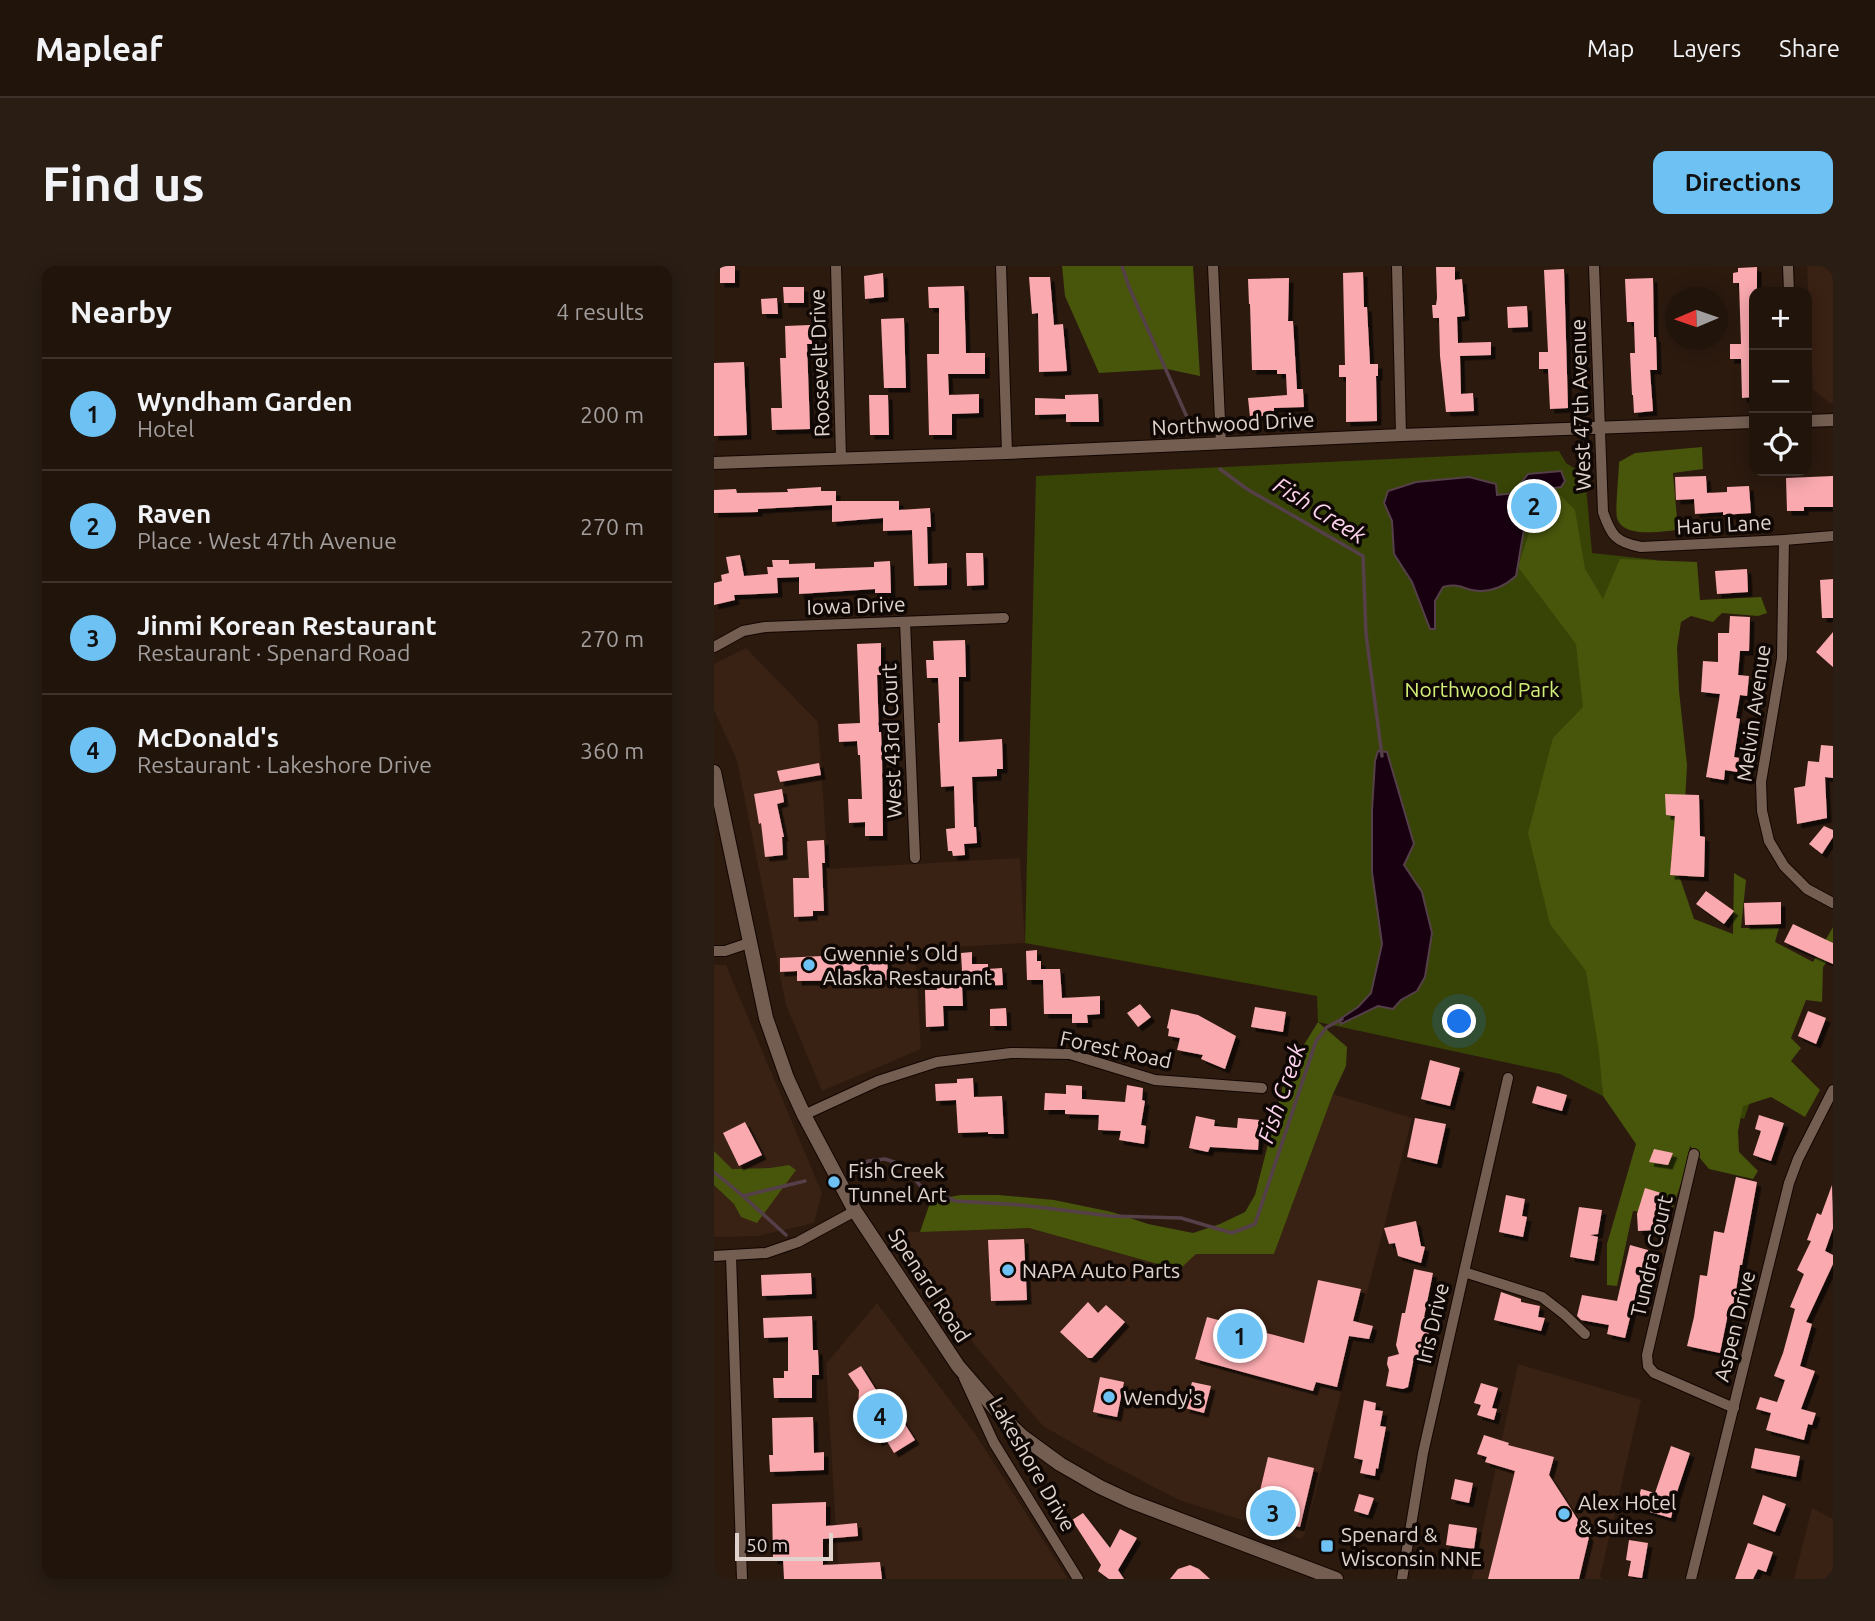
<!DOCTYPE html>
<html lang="en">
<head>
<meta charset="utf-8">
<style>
  :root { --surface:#21140b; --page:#291d14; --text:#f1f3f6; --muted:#a29e9d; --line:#3e332c; --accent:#6dc2f3 }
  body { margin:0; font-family:Ubuntu,sans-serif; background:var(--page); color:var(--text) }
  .controls { position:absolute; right:21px; top:21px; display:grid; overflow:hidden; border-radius:14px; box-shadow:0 4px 18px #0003 }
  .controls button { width:63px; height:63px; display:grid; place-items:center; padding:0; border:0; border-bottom:2px solid var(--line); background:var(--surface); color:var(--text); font:35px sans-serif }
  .compass { position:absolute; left:951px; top:21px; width:63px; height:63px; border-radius:50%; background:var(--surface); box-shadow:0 4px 18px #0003; rotate:268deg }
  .scale { position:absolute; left:21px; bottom:18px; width:98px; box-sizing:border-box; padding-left:7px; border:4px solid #e0d3cd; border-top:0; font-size:19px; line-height:24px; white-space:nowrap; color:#e0d3cd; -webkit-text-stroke:5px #0e0704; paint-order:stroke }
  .you { position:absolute; left:746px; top:756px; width:24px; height:24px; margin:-18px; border:5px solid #fff; border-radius:50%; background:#1a73e8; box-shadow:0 0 0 10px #1a73e833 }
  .badge { display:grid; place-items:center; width:46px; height:46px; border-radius:50%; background:var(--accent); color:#111; font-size:23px; font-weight:700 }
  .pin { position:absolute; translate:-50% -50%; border:4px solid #fff; box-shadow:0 2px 7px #0006 }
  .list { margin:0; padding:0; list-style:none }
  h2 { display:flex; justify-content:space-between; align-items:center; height:91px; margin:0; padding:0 28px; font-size:30px }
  h2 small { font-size:23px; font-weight:400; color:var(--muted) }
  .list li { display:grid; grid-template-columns:46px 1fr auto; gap:21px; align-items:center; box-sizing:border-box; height:112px; padding:0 28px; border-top:2px solid var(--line) }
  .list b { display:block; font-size:26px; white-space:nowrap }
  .list p { margin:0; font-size:23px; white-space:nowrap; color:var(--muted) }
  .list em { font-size:23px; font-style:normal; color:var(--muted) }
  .icon { flex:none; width:38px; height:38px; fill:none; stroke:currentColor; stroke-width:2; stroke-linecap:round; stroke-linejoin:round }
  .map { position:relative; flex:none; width:1119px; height:1313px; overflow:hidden; border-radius:14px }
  header { display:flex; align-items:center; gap:42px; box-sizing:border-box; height:98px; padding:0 35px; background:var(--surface); border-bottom:2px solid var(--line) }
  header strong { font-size:33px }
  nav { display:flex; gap:38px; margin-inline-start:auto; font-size:24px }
  .intro { display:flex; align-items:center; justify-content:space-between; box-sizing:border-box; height:168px; padding:0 42px }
  h1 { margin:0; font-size:49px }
  .button { padding:18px 32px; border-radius:14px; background:var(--accent); color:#111; font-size:24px; font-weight:700 }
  main { display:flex; gap:42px; padding:0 42px }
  aside { flex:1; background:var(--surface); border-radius:14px; box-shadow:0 4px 18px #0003 }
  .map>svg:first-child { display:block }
  .built { fill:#392113 }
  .green { fill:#384406 }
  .forest { fill:#48560c }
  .water { fill:#190011; stroke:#553f49; stroke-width:2 }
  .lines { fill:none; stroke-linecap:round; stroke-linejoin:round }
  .stream { stroke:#553f49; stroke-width:3.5 }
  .building { fill:#faaaaf; filter:url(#shadow) }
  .minor-casing { stroke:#130500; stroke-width:12 }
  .tertiary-casing { stroke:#130500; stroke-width:14 }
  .secondary-casing { stroke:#130500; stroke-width:16 }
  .minor { stroke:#745e52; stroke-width:10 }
  .tertiary { stroke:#745e52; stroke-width:12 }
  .secondary { stroke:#745e52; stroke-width:14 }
  .poi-dot { fill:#6dc2f3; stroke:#0e0704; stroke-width:2.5 }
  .labels { text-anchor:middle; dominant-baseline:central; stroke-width:7; stroke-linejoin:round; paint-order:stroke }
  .street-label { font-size:21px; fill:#e0d3cd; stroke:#0e0704 }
  .park-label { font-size:21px; fill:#d3f079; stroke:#0e0704 }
  .poi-label { font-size:21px; fill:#e0d3cd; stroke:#0e0704; text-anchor:start }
  .water-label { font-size:23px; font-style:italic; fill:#ffd4ef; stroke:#0e0704 }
</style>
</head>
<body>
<header>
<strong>Mapleaf</strong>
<nav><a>Map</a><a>Layers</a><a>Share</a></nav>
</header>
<div class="intro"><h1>Find us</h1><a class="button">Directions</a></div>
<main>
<aside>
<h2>Nearby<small>4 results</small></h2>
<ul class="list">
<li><span class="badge">1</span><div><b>Wyndham Garden</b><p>Hotel</p></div><em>200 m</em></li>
<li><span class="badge">2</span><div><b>Raven</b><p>Place · West 47th Avenue</p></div><em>270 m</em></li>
<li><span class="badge">3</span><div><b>Jinmi Korean Restaurant</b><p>Restaurant · Spenard Road</p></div><em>270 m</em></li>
<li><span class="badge">4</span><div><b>McDonald's</b><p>Restaurant · Lakeshore Drive</p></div><em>360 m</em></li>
</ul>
</aside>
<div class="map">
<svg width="1119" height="1313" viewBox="0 0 1119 1313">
  <defs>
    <filter id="shadow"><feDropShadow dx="4.5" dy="4.5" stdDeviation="0" flood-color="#0009"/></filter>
  </defs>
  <rect width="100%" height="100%" fill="#2c1a0f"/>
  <!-- built -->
  <g class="built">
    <path d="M1093,0H1119V137H1116L1099,124Z"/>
    <path d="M32,382L104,456L114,603L306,592L311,677L201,683L207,783L108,825L72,739L23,494L0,444V398Z"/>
    <path d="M0,699H12L108,927L100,957L44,970L0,971Z"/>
    <path d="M619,828L698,852L591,1267L587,1273L465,1234L394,1197L329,1160L260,1078L188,973L193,966L315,962L464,1004L482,988H560Z"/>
    <path d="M163,1037L262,1169L354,1313H125L112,1098Z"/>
    <path d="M804,1098L927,1134L886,1311L889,1313H758Z"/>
    <path d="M1098,1242L1119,1253V1313H1080Z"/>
  </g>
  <!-- green -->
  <path class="green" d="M845,185L852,197L871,209L878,287L942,294L943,645L1080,713L1030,853L983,837L888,817L889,830L846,808L604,756L603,730L311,677L322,210Z"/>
  <!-- forest -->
  <g class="forest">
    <path d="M348,0H479L486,110L453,103L385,107L351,30Z"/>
    <path d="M988,181L989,203L959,207L964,264C949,265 909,273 903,252C901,244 905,207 905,196L921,187Z"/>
    <path d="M846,229L861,244L871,303L889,333L906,293L983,296L986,334L1047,331L1053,347L1044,350L1008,347L999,356L977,350L967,356L963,382L965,425L973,499L970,555L957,594L967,615L980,653L1019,668L1020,607L1032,614L1027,662H1065L1061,676L1099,696L1119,661V687L1109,701L1108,736L1092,734L1077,772L1087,782L1077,795L1106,824L1091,851L1057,831L1029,840L1024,865L1025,886L1044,905L1039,913L995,903L976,880L971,905L957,948L919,945L903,1020L893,1019V978L922,878L889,830L885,785L872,705L836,658L814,567L839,472L869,441L862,378L804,301L825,237Z"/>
    <path d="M604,756L633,781L632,800L619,828L560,988H482L465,1004L315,962L206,966L217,934L247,929H284L340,934L398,946L434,958L479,967L506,958L531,946L541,929L572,808Z"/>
    <path d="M0,885L18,903L56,902L75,899L82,904L43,957L27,951L20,938L0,919Z"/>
  </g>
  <!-- water -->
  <g class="water">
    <path d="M847,205L851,215L847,221C839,223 827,223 821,229C811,242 806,291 802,310C793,318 780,325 767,325C750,326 750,316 729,321L721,335V363H716L698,316L680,288L678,255L670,237L674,225L702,216L755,211L782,218L783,229L801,227L804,221L814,208Z"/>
    <path d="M664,485L673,486L700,578L690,599L708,626L718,667L711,711L703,725L687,734L679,743L664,740L627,758L626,753L644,741L657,727L668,678L658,606V544L661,495Z"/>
  </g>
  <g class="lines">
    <!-- stream -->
    <g class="stream">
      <path d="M408,0L415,21L477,160"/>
      <path d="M506,203L533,223L649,290L652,368L668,490"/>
      <path d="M146,901L154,895L171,893L189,899L210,924L242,935L307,939L397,950L467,952L518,967L541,958L602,775L613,761L628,753"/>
      <path d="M0,906L29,930L72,969"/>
      <path d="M29,930L91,915"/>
    </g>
  </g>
  <!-- building -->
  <g class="building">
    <rect x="6" y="0" width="15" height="17"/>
    <path d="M722,1H741V14L748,13L751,50L743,51L744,77L777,76V89L746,90L747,128L759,127L760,145L732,146L726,90L725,52H719L718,39H722L723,32Z"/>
    <path d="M1043,1V26H1040V131L1028,132L1027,93H1016V78H1027L1025,17H1019V7L1024,6V2Z"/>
    <path d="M850,3L854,142L836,143L834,103H825V86H834L830,4Z"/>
    <path d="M649,6L650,41H653L656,98H664V110H662L663,155L632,156V111H625V99H631L629,7Z"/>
    <path d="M169,7L170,31L151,33L150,10Z"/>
    <path d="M315,11H336L340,59L349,58L353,105L325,106L324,47L318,48Z"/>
    <path d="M575,12L574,55H579L583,123H589L590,141L560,142V149L536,151L534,132L573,129L572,108H563V104H538L536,38H535L534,13Z"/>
    <path d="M939,12L940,71H942L943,104H936L939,145L920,147L919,129H918L916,87H921L920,56H913L911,13Z"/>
    <path d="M250,20L252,87H271V108H234L235,129L265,128V147L238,148V169H215L213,88H225V42H215L214,21Z"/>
    <path d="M69,21H90V37H70Z"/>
    <path d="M63,32L64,48H48L47,33Z"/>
    <path d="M813,40L814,61L794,62L793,41Z"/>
    <path d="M190,52L192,122H170L167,53Z"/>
    <path d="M96,59L98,78H93L96,163L58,164L57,142H68L66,92H72L71,60Z"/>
    <path d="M30,96L33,169L0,170V97Z"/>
    <path d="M384,128L385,156H352V148L321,149V132L351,133V129Z"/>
    <path d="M155,129H174L175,169H156Z"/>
    <path d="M992,210L993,227L1013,226V221L1035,220L1037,247L1009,249V246L981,248L980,233L962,234L961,211Z"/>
    <path d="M1119,210V241H1090V245H1073L1072,212Z"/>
    <path d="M107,221V225H122V235H185V244L216,242L217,261H213L214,298L233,297V319L200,320L198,264L169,265V252L118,256V239L44,243V246L0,247V224L22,223L23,227L74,226L73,223Z"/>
    <path d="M252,287H269L270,319L253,320Z"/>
    <path d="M26,289L30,310L54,308L53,301H59L58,294H75V298L101,297V303L160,301V296L176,295L177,327H161V323L85,328V311L63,312L64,327L20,329L21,334L0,339V317L8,315L7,309L15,307L12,291Z"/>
    <path d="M1033,303L1034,326L1003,328L1001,305Z"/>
    <path d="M1119,313V352H1108L1106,314Z"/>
    <path d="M1016,350L1036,351L1035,385H1026L1024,409L1035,410L1033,430L1026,429L1022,452L1026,453L1020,491L1025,492L1023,506L1011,504L1010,514L992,511L1006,428L987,426L989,395L1004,396V367H1015Z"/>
    <path d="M1119,366V401L1102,386Z"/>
    <path d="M251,374L252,411H245V476L288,473L289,503H283V510L258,511L260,561H262L263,577L250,578L251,589L239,590L238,585H234L232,563L241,562L240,520L227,521L224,457H226L224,412H213L212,394H220L219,375Z"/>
    <path d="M167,377V409H163L165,466H167L168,488L169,570H151V556L135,557L134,533H148L146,489H144L143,475L125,476L124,458L146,457L143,378Z"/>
    <path d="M1107,479L1119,480V512L1111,511L1113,552L1083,558L1080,522L1091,520L1094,495L1105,496Z"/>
    <path d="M105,497L107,509L66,516L63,505Z"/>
    <path d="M68,523L70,536L63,538L70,571H68L69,589L51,591L47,557L45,558L40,528Z"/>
    <path d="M951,528L985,529L986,570L991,571L990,611L956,609L961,550L952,549Z"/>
    <path d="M1110,560L1119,564V571L1108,588L1095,578Z"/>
    <path d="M110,574L111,597H108L110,645H99V650L80,651L79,612H95L93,575Z"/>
    <path d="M992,625L1020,645L1010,658L982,638Z"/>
    <path d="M1067,636V658L1031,659L1030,637Z"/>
    <path d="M1079,658L1119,677V698L1070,676Z"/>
    <path d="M323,684V695H327V703H346L348,732L386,730V748L373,749L374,757H358V748H330L329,714H313L312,685Z"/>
    <path d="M258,686V698H274V703L288,702L289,719L248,720L249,740H229L230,760L212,761L211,724H223L222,716H234L233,705H248L247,687Z"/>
    <path d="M173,687L174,714L83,715V705L66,706V692Z"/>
    <path d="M426,738L437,751L424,761L413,747Z"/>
    <path d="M541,741L572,746L569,766L537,761Z"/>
    <path d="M292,742L293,760H276V743Z"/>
    <path d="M457,743L484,749L522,770L511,803L487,793L489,789L463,784L466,772L454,770L455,763L453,762Z"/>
    <path d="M1094,745L1112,752L1102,778L1084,770Z"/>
    <path d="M716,794L746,802L736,840L707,833Z"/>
    <path d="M259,812L260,831L288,830L290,868H274V866L244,867L242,834L222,835L221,818L243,817V813Z"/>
    <path d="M352,819L368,820V833L411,836L413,819L429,822L428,834L431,835L427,859L432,860L430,878L405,874L407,865L384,864L385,849L351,848V844H330L331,827L352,828Z"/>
    <path d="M823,820L853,829L848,845L818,837Z"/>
    <path d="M1045,849L1070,857L1057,895L1039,889L1047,865L1041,863Z"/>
    <path d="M482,850L501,854L500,860L523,862L524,852L546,854L544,884L496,881L494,886L475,882Z"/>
    <path d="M701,852L732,858L723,898L693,891Z"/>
    <path d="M31,856L48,889L25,900L9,867Z"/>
    <path d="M940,883L959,887L954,899L935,896Z"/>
    <path d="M1022,911L1043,916L1028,999H1026L1019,1044L1015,1043L1006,1087L973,1080L980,1051L986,1009L993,1010L1000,965L1010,967Z"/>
    <path d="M1118,919L1119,962L1111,985L1119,989V998L1092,1056L1098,1058L1086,1100L1101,1105L1087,1143L1102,1147L1098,1159L1094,1158L1090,1174L1052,1164L1057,1147L1042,1143L1046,1131L1063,1136L1071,1114L1060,1110L1069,1087L1081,1043L1076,1041L1090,1008L1083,1004L1097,975L1093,974L1103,947L1107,949Z"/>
    <path d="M931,922L947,927L942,950L943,964L924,965L923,948Z"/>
    <path d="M792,929L811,933L808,950L813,951L809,971L785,966Z"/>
    <path d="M865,941L888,944L884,968L876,969L884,971L880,995L856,991Z"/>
    <path d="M702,955L707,980L711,981L707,997L684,990L681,977L675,978L670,962Z"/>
    <path d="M310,973L313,1034L277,1035L274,974Z"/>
    <path d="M916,979L934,984V988L925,1023H923L911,1072L893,1068L895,1059L867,1054L863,1050L868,1029L903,1035Z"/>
    <path d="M700,1003L719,1007L710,1051L717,1052L714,1070L709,1071L707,1090L700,1092L694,1121L689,1123L672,1120L675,1104L673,1098L674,1091L685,1088L682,1079L688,1047H691Z"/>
    <path d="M97,1007L98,1028L48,1030L47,1009Z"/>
    <path d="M604,1014L647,1023L639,1055L659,1060L655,1073L635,1070L623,1121L602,1116L599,1125L481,1093L493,1051L590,1077Z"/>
    <path d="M787,1026L807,1033V1036L826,1040L824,1051L831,1052L827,1065L780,1054Z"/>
    <path d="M374,1036L384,1047L392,1039L411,1056L378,1092H374L346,1066Z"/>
    <path d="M98,1050L99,1084H104L105,1109H98V1132H60L59,1112H70V1105H74V1071L50,1072L49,1052Z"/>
    <path d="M147,1100L182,1156L187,1152L201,1174L180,1187L171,1172L164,1176L144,1143L145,1124L134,1108Z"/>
    <path d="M386,1111L410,1116L403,1151L379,1146Z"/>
    <path d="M478,1116L497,1120L490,1147L471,1142Z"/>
    <path d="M767,1117L784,1122L778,1142L783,1143L780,1154L763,1149L767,1139L760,1137Z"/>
    <path d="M650,1134L662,1137L661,1144L669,1145L666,1160L672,1161L664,1203L662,1202L661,1210L646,1207L649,1194L640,1192Z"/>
    <path d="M99,1151L100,1187L110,1186V1204L56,1206L55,1189H59L58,1152Z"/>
    <path d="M770,1169L795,1177L794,1179L840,1191L835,1209L875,1271L865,1313H774L801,1205L771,1196L773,1191L763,1188Z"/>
    <path d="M957,1180L976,1187L961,1232H962L957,1252L922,1242L927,1223L941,1227Z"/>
    <path d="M1041,1182L1086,1190L1082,1211L1037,1202Z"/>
    <path d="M554,1191L600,1202L586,1261L540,1250Z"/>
    <path d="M741,1213L759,1217L755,1237L737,1233Z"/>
    <path d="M645,1228L660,1232L654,1249L640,1245Z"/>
    <path d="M1049,1229L1072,1238L1061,1266L1039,1258Z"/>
    <path d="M112,1236V1260L143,1257L144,1270L109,1273V1299L166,1296L168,1313H70L69,1293L59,1294L58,1238Z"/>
    <path d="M369,1247L396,1282L406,1263L423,1272L404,1304L410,1313H395L384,1305L387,1299L358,1254Z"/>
    <path d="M735,1258L763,1262L760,1283L732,1279Z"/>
    <path d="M915,1274L934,1277L928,1312L914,1310L917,1295L912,1294Z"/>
    <path d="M1034,1277L1059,1286L1052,1306L1044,1303L1039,1313H1021Z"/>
    <path d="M476,1299L485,1303L496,1313H456L464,1303Z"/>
  </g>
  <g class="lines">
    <!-- minor casing -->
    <g class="minor-casing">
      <g id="minor">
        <path d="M122,0L127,192"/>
        <path d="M287,0L293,187"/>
        <path d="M499,0L507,177"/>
        <path d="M683,0L687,169"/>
        <path d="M880,0L889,246C897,269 901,276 927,281L1070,274L1119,270"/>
        <path d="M1074,0L1075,26"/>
        <path d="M1070,274L1068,392L1047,516L1048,545L1055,575L1070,600L1093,623L1119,637"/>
        <path d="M191,356L201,592"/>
        <path d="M0,381L29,365L51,361L290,352"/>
        <path d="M0,685H11L35,677"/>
        <path d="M90,849L164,815L223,796L297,787L356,788L441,814L548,822"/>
        <path d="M980,888L933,1089L934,1100L940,1107L1020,1142"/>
        <path d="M0,990L52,987L84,976L141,945"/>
        <path d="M17,990L28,1313"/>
        <path d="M750,1006L828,1031L850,1048L871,1068"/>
        <path d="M250,1112L280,1177L364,1313"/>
        <path d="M688,1313L709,1187L794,812"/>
        <path d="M977,1313L1075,917L1084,893L1119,824"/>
      </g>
    </g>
    <!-- tertiary casing -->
    <g class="tertiary-casing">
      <g id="tertiary">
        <path d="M1093,155L1119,154"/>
        <path d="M0,197L293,187L687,169L1040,156"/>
      </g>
    </g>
    <!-- secondary casing -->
    <g class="secondary-casing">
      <path id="secondary" d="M0,506L52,752L73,812L90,849L141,945L244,1100L289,1152L309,1171L346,1198L386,1221L416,1235L622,1313"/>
    </g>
    <!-- minor -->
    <use href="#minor" class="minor"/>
    <!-- tertiary -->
    <use href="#tertiary" class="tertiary"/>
    <!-- secondary -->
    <use href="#secondary" class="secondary"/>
  </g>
  <!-- markers -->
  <g class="poi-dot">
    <circle cx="95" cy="699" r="7"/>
    <circle cx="120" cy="916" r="7"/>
    <circle cx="294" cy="1004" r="7"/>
    <circle cx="395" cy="1131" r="7"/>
    <circle cx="850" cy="1248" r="7"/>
    <rect x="606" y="1273" width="14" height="14" rx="3.5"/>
  </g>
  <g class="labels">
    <!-- street labels -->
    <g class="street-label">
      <text transform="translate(105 97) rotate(-92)">Roosevelt Drive</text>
      <text transform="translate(866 139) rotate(-92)">West 47th Avenue</text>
      <text transform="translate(519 157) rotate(-3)">Northwood Drive</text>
      <text transform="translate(1010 258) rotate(-3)">Haru Lane</text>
      <text transform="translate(142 339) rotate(-2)">Iowa Drive</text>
      <text transform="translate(1039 447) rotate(-82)">Melvin Avenue</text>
      <text transform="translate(177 475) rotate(-92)">West 43rd Court</text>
      <text transform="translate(402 783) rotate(12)">Forest Road</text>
      <text transform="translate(937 990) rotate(-77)">Tundra Court</text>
      <text transform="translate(216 1019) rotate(57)">Spenard Road</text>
      <text transform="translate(718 1057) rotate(-77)">Iris Drive</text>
      <text transform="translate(1020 1060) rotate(-76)">Aspen Drive</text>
      <text transform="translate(319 1198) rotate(60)">Lakeshore Drive</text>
    </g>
    <!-- park labels -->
    <g class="park-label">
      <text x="768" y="423">Northwood Park</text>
    </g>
    <!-- poi labels -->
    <g class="poi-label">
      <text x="109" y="687">Gwennie's Old<tspan x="109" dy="24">Alaska Restaurant</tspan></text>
      <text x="134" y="904">Fish Creek<tspan x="134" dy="24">Tunnel Art</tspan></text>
      <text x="308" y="1004">NAPA Auto Parts</text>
      <text x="409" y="1131">Wendy's</text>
      <text x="864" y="1236">Alex Hotel<tspan x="864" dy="24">&amp; Suites</tspan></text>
      <text x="627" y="1268">Spenard &amp;<tspan x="627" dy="24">Wisconsin NNE</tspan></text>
    </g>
    <!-- water labels -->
    <g class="water-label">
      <text transform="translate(606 244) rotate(32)">Fish Creek</text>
      <text transform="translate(567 827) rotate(-71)">Fish Creek</text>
    </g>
  </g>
</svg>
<div class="controls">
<button>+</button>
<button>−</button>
<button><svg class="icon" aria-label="locate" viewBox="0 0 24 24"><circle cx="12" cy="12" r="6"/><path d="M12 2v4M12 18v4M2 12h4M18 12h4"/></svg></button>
</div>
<svg class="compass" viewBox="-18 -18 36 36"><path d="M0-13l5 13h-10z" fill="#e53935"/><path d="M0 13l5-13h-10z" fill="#a29e9d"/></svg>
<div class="scale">50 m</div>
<div class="you"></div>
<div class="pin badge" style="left:526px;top:1070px">1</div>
<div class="pin badge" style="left:820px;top:240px">2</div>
<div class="pin badge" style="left:559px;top:1247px">3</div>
<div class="pin badge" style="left:166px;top:1150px">4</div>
</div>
</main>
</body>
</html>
